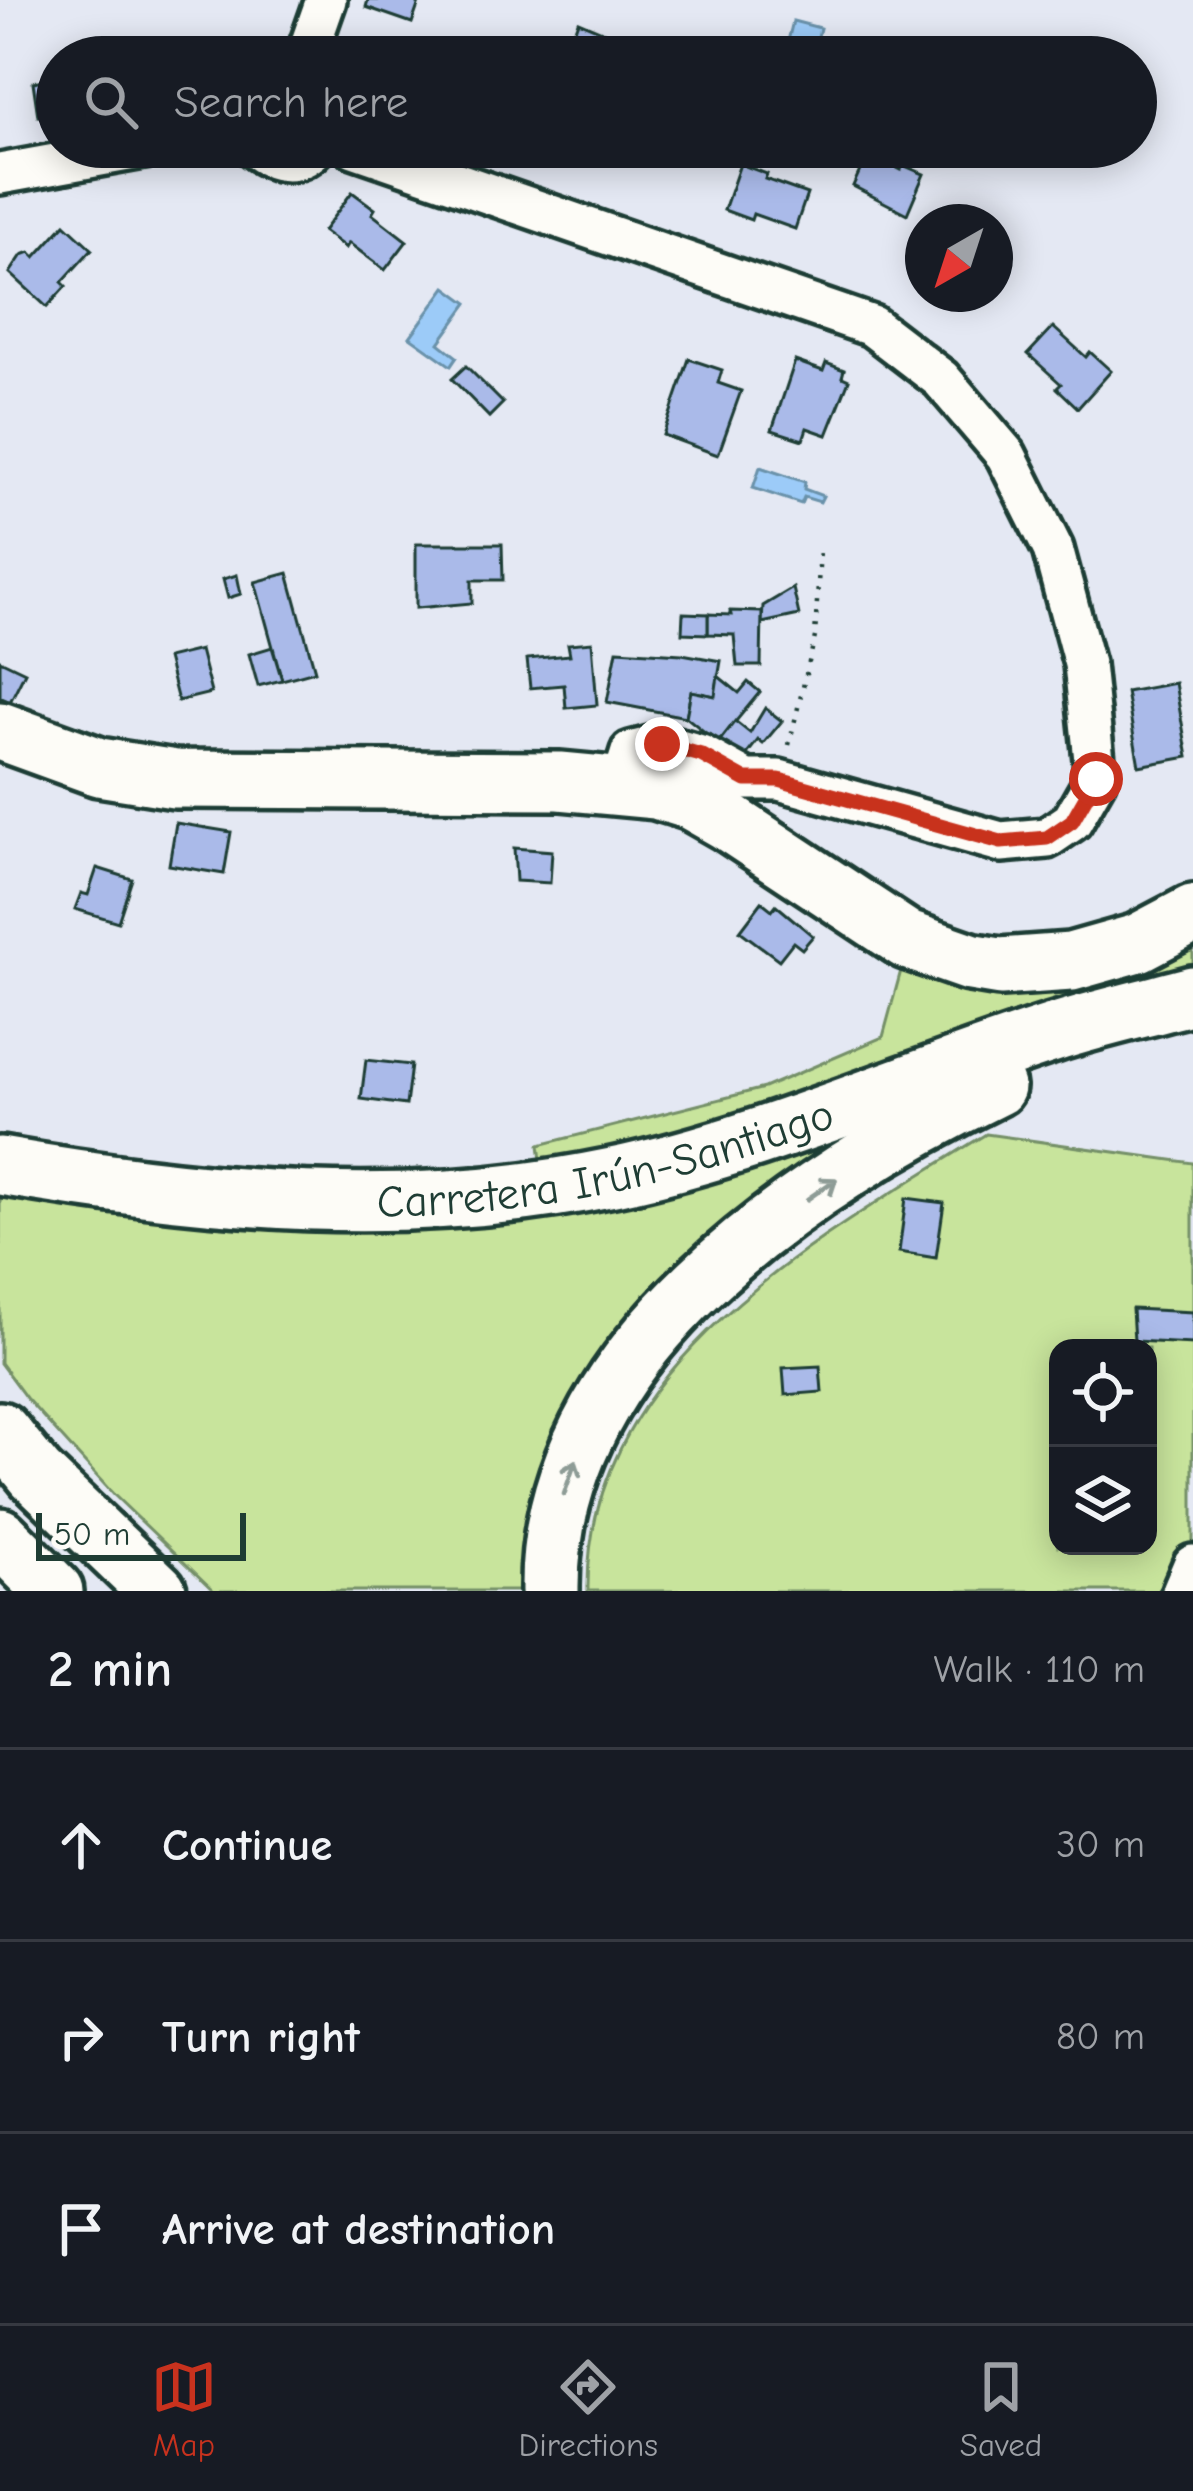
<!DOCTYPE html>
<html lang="en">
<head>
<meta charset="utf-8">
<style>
  :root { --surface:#171b24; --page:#242831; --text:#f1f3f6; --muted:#9ea1a6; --line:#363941; --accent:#c8321e }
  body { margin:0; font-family:"Comic Neue",sans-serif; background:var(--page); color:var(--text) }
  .controls { position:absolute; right:36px; bottom:36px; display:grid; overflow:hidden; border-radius:24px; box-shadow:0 6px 30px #0003 }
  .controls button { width:108px; height:108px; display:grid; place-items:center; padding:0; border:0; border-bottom:3px solid var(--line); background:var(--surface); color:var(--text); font:60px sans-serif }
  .compass { position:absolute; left:905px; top:204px; width:108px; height:108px; border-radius:50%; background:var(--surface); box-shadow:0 6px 30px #0003; rotate:219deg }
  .scale { position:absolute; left:36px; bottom:30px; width:210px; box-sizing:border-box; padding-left:12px; border:6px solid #1f3d34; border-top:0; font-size:33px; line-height:42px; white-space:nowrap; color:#1f3d34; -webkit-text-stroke:9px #fdfcf7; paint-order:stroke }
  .stop { position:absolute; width:36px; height:36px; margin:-27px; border:9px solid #c8321e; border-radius:50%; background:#fff }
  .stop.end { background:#c8321e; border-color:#fff; box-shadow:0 3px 12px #0008 }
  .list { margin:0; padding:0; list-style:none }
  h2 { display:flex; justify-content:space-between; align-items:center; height:156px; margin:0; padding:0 48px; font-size:51px }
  h2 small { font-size:39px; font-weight:400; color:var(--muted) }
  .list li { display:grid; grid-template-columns:78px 1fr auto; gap:36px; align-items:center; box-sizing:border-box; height:192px; padding:0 48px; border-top:3px solid var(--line) }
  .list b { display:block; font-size:45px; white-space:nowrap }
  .list em { font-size:39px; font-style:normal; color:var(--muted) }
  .icon { flex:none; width:66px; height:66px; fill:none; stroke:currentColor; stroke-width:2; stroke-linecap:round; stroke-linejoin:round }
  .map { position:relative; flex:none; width:1193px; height:1591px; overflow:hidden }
  .search { position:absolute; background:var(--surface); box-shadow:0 6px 30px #0003; left:36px; right:36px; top:36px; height:132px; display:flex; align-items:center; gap:30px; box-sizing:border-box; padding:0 42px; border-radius:66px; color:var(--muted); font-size:45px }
  .sheet { height:732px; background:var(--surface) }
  nav { display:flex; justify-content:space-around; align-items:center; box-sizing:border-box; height:168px; border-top:3px solid var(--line); background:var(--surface); font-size:33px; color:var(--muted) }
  nav a { display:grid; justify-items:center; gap:6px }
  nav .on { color:var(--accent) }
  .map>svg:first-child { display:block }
  .green { fill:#c8e49c; stroke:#749068; stroke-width:3; fill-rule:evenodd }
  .water { fill:#9ccbf8; stroke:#6a92aa; stroke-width:3 }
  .building { fill:#aabae9; stroke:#1f3d34; stroke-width:3 }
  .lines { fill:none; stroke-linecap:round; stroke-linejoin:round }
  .minor-casing { stroke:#1f3d34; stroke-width:48 }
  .highway-casing { stroke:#1f3d34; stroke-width:66 }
  .path { stroke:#1f3d34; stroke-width:4.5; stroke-dasharray:3 9; stroke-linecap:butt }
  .minor { stroke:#fdfcf7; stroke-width:39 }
  .highway { stroke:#fdfcf7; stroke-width:57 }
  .oneway { stroke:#8e9c96 }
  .route { stroke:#c8321e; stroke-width:15 }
  .labels { text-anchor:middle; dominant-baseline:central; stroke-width:10; stroke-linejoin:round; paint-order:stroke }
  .street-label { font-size:45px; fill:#1f3d34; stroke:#fdfcf7 }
</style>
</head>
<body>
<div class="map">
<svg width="1193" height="1591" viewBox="0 0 1193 1591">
  <rect width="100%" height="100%" fill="#e4e8f3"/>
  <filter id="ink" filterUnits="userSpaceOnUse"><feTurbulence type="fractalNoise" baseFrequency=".00833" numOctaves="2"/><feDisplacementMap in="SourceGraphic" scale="24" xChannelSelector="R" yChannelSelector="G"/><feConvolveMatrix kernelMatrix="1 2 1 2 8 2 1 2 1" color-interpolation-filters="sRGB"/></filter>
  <g filter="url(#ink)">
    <!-- green -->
    <g class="green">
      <path d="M1193,940V963L1094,992L784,1105L542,1167L539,1145L764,1088L883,1037L903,963Z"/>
      <path d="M930,1102L706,1259L536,1591H214L114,1495L26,1398L0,1363V1190L229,1221Z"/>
      <path d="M986,1134L1193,1163V1591H588C585,1365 819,1238 986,1134ZM1058,1348H1148V1546H1058Z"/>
    </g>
    <!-- water -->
    <g class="water">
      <path d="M793,21L820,28L813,57H784Z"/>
      <path d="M446,287L468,303L439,343L457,357L451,366L410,337Z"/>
      <path d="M760,467L805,482L804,489L823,496L820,502L804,497L801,504L753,488Z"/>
    </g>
    <!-- building -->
    <g class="building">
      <path d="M368,0H420L412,23L366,7Z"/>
      <path d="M578,21L633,44L629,57H565Z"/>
      <path d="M53,69H57V113L38,116L33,82L54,78Z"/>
      <path d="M685,147H715L711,160L684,151Z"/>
      <path d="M868,153L901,170L903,165L924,174L907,214L853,186Z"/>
      <path d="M740,164L767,174L765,179L807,194L795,229L753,214L751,220L724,210Z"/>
      <path d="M352,192L375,209L372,214L407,241L385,270L349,243L346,248L323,231Z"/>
      <path d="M65,224L92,249L62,282L66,286L47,307L10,273L22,255L30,252L35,257Z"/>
      <path d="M995,244L1013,255L1004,269L995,266Z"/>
      <path d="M1053,327L1086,357L1090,352L1111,371L1078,408L1057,388L1061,384L1028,354Z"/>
      <path d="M689,359L722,370L718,383L741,391L718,455L663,435Z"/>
      <path d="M795,361L823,371L826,363L844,370L842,377L849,380L827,435L807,428L803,440L772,430Z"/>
      <path d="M466,366L503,403L489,417L452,379Z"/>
      <path d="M416,544H502L503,580H472V603L416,608Z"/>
      <path d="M288,573L315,671L282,680L255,582Z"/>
      <path d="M237,575L241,594L228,598L223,579Z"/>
      <path d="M793,588L799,615L762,623L763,606Z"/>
      <path d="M730,611L762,612L761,666H737L734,635L708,634V614L731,615Z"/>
      <path d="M683,613L708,614V634L682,633Z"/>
      <path d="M592,642L597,705L566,708L564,685L530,688L527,659L570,655L568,644Z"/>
      <path d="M272,647L282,680L258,686L249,654Z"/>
      <path d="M200,650L211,693L178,701L167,658Z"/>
      <path d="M617,650L682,654L721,661L715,696L691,691L686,717L607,702Z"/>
      <path d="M0,660L25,672L10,702L0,697Z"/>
      <path d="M718,676L739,693L748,682L760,692L718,743L686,717L691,691L715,696Z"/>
      <path d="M1175,683L1188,757L1139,766L1126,692Z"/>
      <path d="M765,708L782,721L763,744L758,740L741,762L718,743L735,721L750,733Z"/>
      <path d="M176,823L231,832L224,874L169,865Z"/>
      <path d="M514,848L552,851L550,883L516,881Z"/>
      <path d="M97,868L132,879L118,922L75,909L81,893L88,895Z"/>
      <path d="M762,902L772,910L776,905L813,936L802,949L793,942L779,960L740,931Z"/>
      <path d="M366,1060L411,1065L406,1105L361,1099Z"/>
      <path d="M906,1198L944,1203L936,1258L899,1252Z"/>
      <path d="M1132,1309L1193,1312V1344L1134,1341Z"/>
      <path d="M820,1366L822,1392L785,1395L783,1368Z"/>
    </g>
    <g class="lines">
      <!-- minor casing -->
      <g class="minor-casing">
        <g id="minor">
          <path d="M306,57L326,0"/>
          <path d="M254,147C274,164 297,167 316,147"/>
          <path d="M354,147L872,326L941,379L1006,455L1053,549L1084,664L1096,779L1072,821L1047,838L1001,842L779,780H746L701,755L662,744L631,752L621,784"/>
          <path d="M0,174L150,147"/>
          <path d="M1182,1591L1193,1565"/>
        </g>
      </g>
      <!-- highway casing -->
      <g class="highway-casing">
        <g id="highway">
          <path d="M0,731L99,767L175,779L560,781L656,790L692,801L727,821L907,940L970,962L1000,967L1071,962L1138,943L1193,914"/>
          <path id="s1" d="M0,1166C205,1201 408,1220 613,1177C765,1145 906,1080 1053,1033C1099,1018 1146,1008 1193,995"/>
          <path d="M0,1431L36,1475L157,1591"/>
          <path d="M0,1537L54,1591"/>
          <path d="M550,1591C547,1349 803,1181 996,1087"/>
        </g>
      </g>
      <!-- path -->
      <path class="path" d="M789,745L815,637L820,549"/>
      <!-- minor -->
      <use href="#minor" class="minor"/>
      <!-- highway -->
      <use href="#highway" class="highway"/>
    </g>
    <!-- one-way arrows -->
    <defs><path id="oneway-shaft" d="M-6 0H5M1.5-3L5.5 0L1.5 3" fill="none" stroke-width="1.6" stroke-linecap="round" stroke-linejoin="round" transform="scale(3)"/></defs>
    <g class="oneway">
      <use href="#oneway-shaft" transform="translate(822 1189) rotate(-35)"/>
      <use href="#oneway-shaft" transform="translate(570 1477) rotate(-71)"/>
    </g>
  </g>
  <g class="lines" filter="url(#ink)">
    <!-- route -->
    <path class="route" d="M662,744L701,755L746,780H779L1001,842L1047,838L1072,821L1096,779"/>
  </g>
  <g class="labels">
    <!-- street labels -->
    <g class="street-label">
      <text stroke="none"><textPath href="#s1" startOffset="612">Carretera Irún-Santiago</textPath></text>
    </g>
  </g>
</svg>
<div class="controls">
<button><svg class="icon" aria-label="locate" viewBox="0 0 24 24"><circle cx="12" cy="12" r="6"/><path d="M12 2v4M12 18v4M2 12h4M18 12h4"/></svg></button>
<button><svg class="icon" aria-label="layers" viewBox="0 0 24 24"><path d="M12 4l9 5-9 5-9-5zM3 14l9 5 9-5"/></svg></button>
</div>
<svg class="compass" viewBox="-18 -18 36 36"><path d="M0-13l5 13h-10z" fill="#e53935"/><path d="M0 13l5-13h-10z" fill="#9ea1a6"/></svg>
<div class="scale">50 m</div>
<div class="stop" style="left:1096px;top:779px"></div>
<div class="stop end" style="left:662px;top:744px"></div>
<div class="search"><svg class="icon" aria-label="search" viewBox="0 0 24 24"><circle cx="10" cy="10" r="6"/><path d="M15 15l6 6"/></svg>Search here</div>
</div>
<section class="sheet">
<h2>2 min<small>Walk · 110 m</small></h2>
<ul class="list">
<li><svg class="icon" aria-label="ahead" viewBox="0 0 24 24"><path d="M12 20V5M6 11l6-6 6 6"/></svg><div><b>Continue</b></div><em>30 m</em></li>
<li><svg class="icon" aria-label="right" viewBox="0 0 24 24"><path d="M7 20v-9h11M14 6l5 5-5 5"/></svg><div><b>Turn right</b></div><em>80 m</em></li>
<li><svg class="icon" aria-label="arrive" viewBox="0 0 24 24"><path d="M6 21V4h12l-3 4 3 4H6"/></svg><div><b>Arrive at destination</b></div></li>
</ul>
</section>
<nav>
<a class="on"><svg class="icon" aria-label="map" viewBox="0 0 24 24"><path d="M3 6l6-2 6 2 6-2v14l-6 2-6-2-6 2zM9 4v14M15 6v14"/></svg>Map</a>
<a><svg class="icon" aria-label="directions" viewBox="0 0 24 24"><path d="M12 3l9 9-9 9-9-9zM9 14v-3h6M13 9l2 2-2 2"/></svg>Directions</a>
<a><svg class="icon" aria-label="saved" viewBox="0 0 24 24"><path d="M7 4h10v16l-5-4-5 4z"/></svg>Saved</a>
</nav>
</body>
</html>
